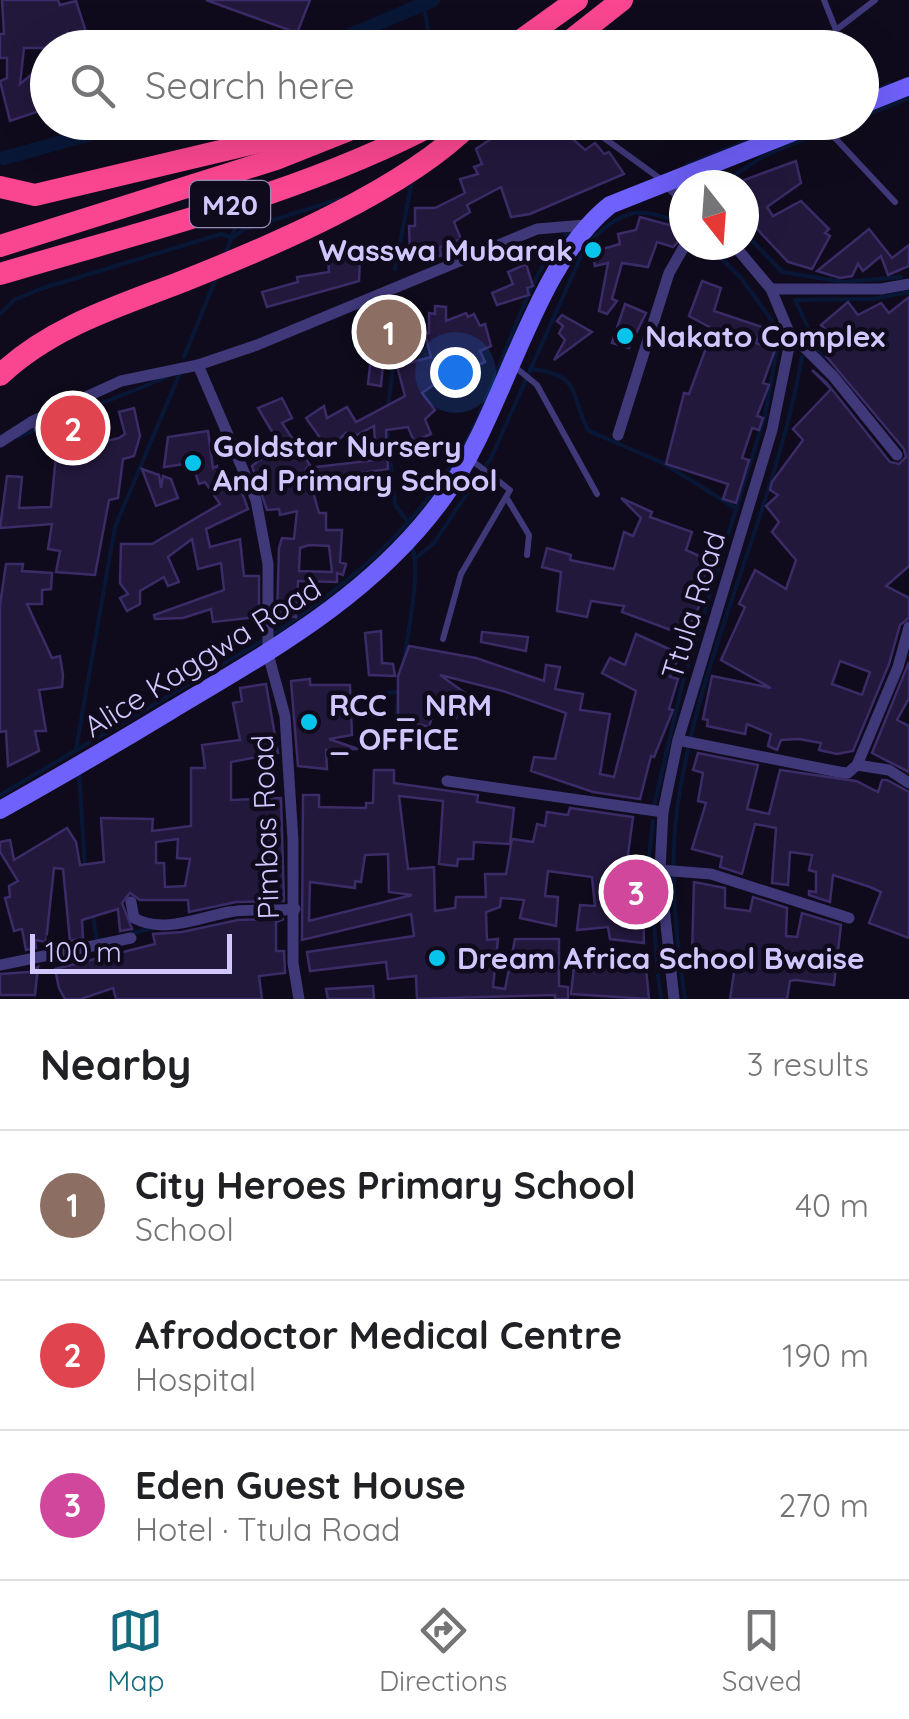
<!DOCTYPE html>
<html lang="en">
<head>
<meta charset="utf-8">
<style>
  :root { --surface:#fff; --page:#f2f2f2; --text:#202124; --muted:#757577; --line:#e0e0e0; --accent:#146a7e }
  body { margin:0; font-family:Quicksand,sans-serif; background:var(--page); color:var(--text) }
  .compass { position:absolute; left:669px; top:170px; width:90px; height:90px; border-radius:50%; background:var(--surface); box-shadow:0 10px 40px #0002; rotate:163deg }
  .scale { position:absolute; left:30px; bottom:25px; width:202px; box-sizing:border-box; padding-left:10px; border:5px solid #d1c7fe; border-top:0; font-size:28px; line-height:35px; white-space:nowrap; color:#d1c7fe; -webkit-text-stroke:8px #0f0b1c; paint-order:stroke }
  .you { position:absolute; left:455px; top:372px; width:35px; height:35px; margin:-25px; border:8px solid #fff; border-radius:50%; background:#1a73e8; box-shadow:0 0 0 15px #1a73e833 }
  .badge { display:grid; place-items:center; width:65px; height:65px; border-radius:50%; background:var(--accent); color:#fff; font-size:32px; font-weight:700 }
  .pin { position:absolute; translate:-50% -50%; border:5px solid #fff; box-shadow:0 2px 10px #0006 }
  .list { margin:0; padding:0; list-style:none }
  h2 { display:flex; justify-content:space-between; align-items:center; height:130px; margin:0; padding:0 40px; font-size:42px }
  h2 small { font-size:32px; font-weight:400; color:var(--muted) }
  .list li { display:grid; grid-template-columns:65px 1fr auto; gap:30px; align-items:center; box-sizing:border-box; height:150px; padding:0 40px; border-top:2px solid var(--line) }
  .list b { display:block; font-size:38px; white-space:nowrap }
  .list p { margin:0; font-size:32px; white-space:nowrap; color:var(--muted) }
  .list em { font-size:32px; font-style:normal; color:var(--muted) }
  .icon { flex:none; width:55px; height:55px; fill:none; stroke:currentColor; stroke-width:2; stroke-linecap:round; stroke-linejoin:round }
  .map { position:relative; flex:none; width:909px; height:999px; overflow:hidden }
  .search { position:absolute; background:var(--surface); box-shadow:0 10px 40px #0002; left:30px; right:30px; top:30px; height:110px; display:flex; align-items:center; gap:25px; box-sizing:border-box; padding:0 35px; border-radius:55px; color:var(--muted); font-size:38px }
  .sheet { height:580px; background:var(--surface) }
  nav { display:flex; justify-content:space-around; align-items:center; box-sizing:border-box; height:140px; border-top:2px solid var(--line); background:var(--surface); font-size:28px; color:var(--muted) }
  nav a { display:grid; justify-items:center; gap:5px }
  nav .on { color:var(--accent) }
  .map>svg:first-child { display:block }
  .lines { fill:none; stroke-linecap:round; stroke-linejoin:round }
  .stream { stroke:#091737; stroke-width:4 }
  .canal { stroke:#091737; stroke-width:14 }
  .building { fill:#22183c; stroke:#3b2b67; stroke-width:2.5; fill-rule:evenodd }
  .lane { stroke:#3f3879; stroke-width:6 }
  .street { stroke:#3f3879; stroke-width:11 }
  .secondary { stroke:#6f61fb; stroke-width:18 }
  .highway { stroke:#fa4690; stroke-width:22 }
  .poi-dot { fill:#06c4eb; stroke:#0f0b1c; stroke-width:4 }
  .labels { text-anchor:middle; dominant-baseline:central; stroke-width:9; stroke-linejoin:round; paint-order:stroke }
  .shield { fill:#0f0b1c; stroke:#978fba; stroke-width:2.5 }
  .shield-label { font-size:28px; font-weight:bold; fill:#d1c7fe }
  .poi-label { font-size:30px; font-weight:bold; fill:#d1c7fe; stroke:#0f0b1c; text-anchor:start }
  .street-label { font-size:30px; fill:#d1c7fe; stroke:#0f0b1c }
</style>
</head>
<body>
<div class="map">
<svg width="909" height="999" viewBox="0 0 909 999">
  <rect width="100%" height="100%" fill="#0f0b1c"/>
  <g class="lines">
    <!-- stream -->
    <g class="stream">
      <path d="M424,6L431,48"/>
      <path d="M862,96L890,84"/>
      <path d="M862,117L909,98"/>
      <path d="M258,133L259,122"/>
      <path d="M687,165L792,122"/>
      <path d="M719,185L764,156L846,122"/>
      <path d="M744,232L782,272L843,282L901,277"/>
      <path d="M225,255L235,228"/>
      <path d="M395,269L412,181"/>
      <path d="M0,314L14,300L40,289L221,234L232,238L244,229L340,199"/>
      <path d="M184,357L216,278"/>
      <path d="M824,360L795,300L873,299L909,292"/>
      <path d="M530,369C584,374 569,397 589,431L663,463L737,509"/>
      <path d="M388,409L395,349L388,324L395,304"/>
      <path d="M387,428L395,505L409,523"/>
      <path d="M18,437L167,377"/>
      <path d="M417,557L434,543L491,458L586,245C623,209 636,205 684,224"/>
      <path d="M272,635C354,581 416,528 466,442C495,393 530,259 571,230"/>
      <path d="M688,666L765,415L780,332L741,278L708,245"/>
      <path d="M346,699L396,692"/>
      <path d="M396,734C394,686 425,580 412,547"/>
      <path d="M76,749L115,527L179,375"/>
      <path d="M79,772L85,867"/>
      <path d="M0,795L264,640"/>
      <path d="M654,806L684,677"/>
      <path d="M653,821L649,857L657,963"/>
      <path d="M93,916L100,961"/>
      <path d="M133,933L153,928"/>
      <path d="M658,975L661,999"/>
      <path d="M685,999C676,936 669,873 677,810C698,654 775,512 802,357"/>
    </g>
    <!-- canal -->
    <g class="canal">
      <path d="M320,48L433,0"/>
      <path d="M4,158L134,122"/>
    </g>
  </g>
  <!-- building -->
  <g class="building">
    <path d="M2,0H58L60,5L76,1L87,35L68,48H24L20,84L48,61V81L36,90L48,108L10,121L0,81L7,78V58H0V34H4Z"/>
    <path d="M206,0H310L297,33Z"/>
    <path d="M543,122H575L564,131L585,150L595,143L604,154L609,152L624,174L530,214L511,217L501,187L467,205L470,212L454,222L461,239L440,247L441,256L410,259L409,226H415V208H435L465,193L460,179L478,174L474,167L482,164L476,149L498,134L511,137Z"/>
    <path d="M796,161L801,183L767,207L773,216L801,201L829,229L825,233L830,236L812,269L788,262L744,215V180Z"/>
    <path d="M640,217L684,229V236L673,247L657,242L648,267L622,263L612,299L617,301L607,314L599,311L608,263L595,266L592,252L620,244L618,234L636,230Z"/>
    <path d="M869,229L892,258L909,245V266L888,275L881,256L863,271L858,264L852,276L840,278L817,271Z"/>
    <path d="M327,248H348V258L360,257L359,281L267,307L262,292L298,282L297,277L329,272Z"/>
    <path d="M526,264L533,286L527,288L529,295L497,305L492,293L513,284L508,272Z"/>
    <path d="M702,281L721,288L714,311L762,327L756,343L775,350L763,383L769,385L757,416L763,418L759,430L752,428L742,458L749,460L736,503L723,499L728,484L666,464L684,393L689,394L713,329L689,316Z"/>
    <path d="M909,297V566L886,586L909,598V618L900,625L889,664L853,751L837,754L819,750L821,743L799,739L781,740L777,750L768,746L771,734L747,724L745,734L707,726L708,720L703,719L712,676L771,688L721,660L745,607L739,604L755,570L786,589L796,560L772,532L779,522L766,506L778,495L770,490L772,482L803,440L793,429L831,389L812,370L826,382L890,462L899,464L906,457L904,449L826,356L828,352L817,339L826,330L821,325L848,302L858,315L881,303L889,313ZM840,661L870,672L862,695L832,684Z"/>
    <path d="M625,304L646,313L629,348L612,343Z"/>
    <path d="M435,306L446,307V321L466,313L468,317L474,314L480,326L485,324L491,346L480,351L485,362L458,375L455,370L422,393L435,410L425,419L431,434L414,441L408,427L386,430L388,469L310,481L319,513H326V530H342L340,562L346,564L343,575L337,573V582L298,581L296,617L277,615L279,548L282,538L294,539L297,511L280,515L279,509L267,510L252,466L280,445L258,408L282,398L292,418L282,423L310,465L307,468L376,460L374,426L349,439L346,433L328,449L306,418L324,406L327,418L347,407L356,422L405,396L397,366L431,357L425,334L429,333V313L435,314ZM309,545L329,546L332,572L299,571L300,548Z"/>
    <path d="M562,315L592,332L554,360L565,340L559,333L563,326L557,321Z"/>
    <path d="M386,331L381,386L368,384L371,357L366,337Z"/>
    <path d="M134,408L140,436L134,456L123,459L118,498L109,500L95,575L56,572L60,551L48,549L52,524L0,528L7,476L22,477L19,508L51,507L58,435L78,437L77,448L119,438L125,434L119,412Z"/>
    <path d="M208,431L213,468L217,466L226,490L238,481L248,509L206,529L210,547L240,539L244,576H259V617L213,622L211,609L183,618L155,619L154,615L224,590L221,563L198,569L192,539L168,557L179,582L168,586L164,577L140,591V604L127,611L120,598L128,594L120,583L121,544H152L220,504L205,482L199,484L192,463L164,467L168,437Z"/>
    <path d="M142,469L159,475L161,488L163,476L171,479L178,498L156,506Z"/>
    <path d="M621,498L652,512L650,517L692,532L686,550L710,561L695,598L701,603L684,635L622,612L624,606L591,601L587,617L557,611L561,572L542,567L547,548L571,555L570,560L614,569L624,532L633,536L641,518Z"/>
    <path d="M6,564H23L22,571L52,573L51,589L42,590V604H27L52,658L60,656L63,675L62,687L39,690L46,731H35L39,751L8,766L6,731L0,732V605Z"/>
    <path d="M381,631L382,663L393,664L395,676L369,675L365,633Z"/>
    <path d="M482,632L528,637L526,651L481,642Z"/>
    <path d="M636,634L680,654L670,677L678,679L669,709L673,710L654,757L651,756L640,799L593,792L531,771L534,757L555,759L566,713L503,691L440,675L465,693L456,718L434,710L429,727L410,722V729L398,730V676L409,646L476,658L544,681L546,665L560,667L555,689L583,694L580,710L610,714L600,774L614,777L636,691L602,673L610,658L625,665Z"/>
    <path d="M909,662V698L897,720L909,726V772L872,753Z"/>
    <path d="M310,679V685H350L352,735L329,739L358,749L326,750L327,769L298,766L291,681Z"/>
    <path d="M266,684L278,753L231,762V800L281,798L284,901L236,902L189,912L188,900H140L130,893L122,903L132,929L120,931L118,909L82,920L83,938L70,941L63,869L54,868L46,942L35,940L36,948L26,950L22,929L14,931L5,898L10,897L9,886L18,881L0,852V842L10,840L14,860L67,828L76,842L80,865L104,862L101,818L153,819L152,831L191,826V768H205L202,745L240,740L233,703L242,701L240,688ZM178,839L177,858L190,859L185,886L165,887L164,863H156V842Z"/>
    <path d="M698,753L758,765L747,809L769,814L780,770L856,781L878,792L882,780H887L909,792V938L869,923L881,892L870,887L833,875L830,902L809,895V891L816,892V872L809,870L812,855L790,852L788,885L772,883L776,828L755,824L742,874L720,867L722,857L692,849L706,803L698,801L703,773L693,770Z"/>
    <path d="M374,770H394V783L478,795L477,802L514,808L510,844L474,842L473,859H458L457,866L439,864L443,801L399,796L408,869L434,867L435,911L455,908L456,897H486L485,874H506L512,839L533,842L537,824L545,826L547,812L568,815L570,808L633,817L626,869H637V892L643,891L644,943L610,939L608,927L577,930L580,905L595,906L592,877L548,871L545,896L558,897L556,926L520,918L524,900L501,898L500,907L486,912L487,940L498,939L493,987L505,989L515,939H559V986L568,987V999H555V995L417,999L416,976L388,979L386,962L310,971L307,952L414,936L411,914L302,940L303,795H319V807L366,808V803H373ZM388,854L389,892L412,895L309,921L310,882L355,888V881L361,882L365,855Z"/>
    <path d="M694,882L725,888V908L750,911L753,897L787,908L786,936L797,937L802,913L841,925L834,985L796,980L790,981L787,999H730L736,959L692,956Z"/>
    <path d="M284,919L276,922V951H284L285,973L259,976L262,999H116L113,988L81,999H65L59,988L55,969L155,944L153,934L182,932L238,920Z"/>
    <path d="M575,957L645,958L649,999L571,994Z"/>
    <path d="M38,967L35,995H0V974L29,972Z"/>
    <path d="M373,986L374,999H328L326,989Z"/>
  </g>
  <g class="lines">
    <!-- lane -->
    <g class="lane">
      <path d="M824,0L836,30"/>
      <path d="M838,48L836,30L875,0"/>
      <path d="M582,122L662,180"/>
      <path d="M821,123L895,202"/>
      <path d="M515,367L537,385L597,494"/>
      <path d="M91,396L97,411"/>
      <path d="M34,422L41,439"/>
      <path d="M508,500L529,535L527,555"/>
      <path d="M443,639L461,574L510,490L470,459"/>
    </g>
    <!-- street -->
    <g class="street">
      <path d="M667,184L684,200"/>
      <path d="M771,289H881L909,284"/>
      <path d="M789,344L800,343L833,376L897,455"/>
      <path d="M198,365L256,500L268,564V654L285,716L293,840V963L299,999"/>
      <path d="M618,435L669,273L685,245"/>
      <path d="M0,442L33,421L121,381L198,365L257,345L537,229L585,225"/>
      <path d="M678,740L839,772L848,773L857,765L889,770L909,783"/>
      <path d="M857,765L898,667L909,627"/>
      <path d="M447,781L663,812"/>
      <path d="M660,870L711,874L849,918"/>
      <path d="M131,902L134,918C163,934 198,918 229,912C250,908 273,912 295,909"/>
      <path d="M0,965L131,938"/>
      <path d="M674,999L660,870L663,812L678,740L772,430L791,337L771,289L734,245"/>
    </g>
    <!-- secondary -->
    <g class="secondary">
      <path d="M862,105L909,86"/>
      <path d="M0,810C57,778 114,745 170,711C270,651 373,595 443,498C506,412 531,268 610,205L819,122"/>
    </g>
    <!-- highway -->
    <g class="highway">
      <path d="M510,48L577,0"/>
      <path d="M561,48L622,0"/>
      <path d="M0,187L35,195L322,127"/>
      <path d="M0,246L276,159L369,122"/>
      <path d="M0,274C147,230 302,194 438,122"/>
      <path d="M0,375C50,328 113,308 176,284C265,249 406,190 472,122"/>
    </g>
  </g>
  <!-- markers -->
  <g class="poi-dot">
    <circle cx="593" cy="250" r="10"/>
    <circle cx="625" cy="336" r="10"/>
    <circle cx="193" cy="463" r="10"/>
    <circle cx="309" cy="722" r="10"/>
    <circle cx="437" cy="958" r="10"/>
  </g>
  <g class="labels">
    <!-- shield labels -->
    <rect class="shield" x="190" y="181" width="80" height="46" rx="8"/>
    <g class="shield-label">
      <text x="230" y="204">M20</text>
    </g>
    <!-- poi labels -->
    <g class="poi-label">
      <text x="573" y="250" text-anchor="end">Wasswa Mubarak</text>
      <text x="645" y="336">Nakato Complex</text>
      <text x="213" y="446">Goldstar Nursery<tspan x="213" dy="34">And Primary School</tspan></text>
      <text x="329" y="705">RCC _ NRM<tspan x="329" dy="34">_ OFFICE</tspan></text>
      <text x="457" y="958">Dream Africa School Bwaise</text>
    </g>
    <!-- street labels -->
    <g class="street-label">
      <text transform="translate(693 605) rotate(-73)">Ttula Road</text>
      <text transform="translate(202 657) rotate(-32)">Alice Kaggwa Road</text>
      <text transform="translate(265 827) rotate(-92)">Pimbas Road</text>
    </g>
  </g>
</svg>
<svg class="compass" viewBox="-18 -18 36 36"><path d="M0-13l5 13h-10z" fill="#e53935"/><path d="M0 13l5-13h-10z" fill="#757577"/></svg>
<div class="scale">100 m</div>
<div class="you"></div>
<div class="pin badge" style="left:389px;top:332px;background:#8d6e63">1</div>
<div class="pin badge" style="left:73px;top:428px;background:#e0444e">2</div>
<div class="pin badge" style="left:636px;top:892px;background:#d1479c">3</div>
<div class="search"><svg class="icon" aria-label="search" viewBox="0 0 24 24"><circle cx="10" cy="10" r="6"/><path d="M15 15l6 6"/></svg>Search here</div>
</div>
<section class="sheet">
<h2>Nearby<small>3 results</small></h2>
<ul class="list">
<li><span class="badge" style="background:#8d6e63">1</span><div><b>City Heroes Primary School</b><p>School</p></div><em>40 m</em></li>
<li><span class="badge" style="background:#e0444e">2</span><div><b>Afrodoctor Medical Centre</b><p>Hospital</p></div><em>190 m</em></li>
<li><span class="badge" style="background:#d1479c">3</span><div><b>Eden Guest House</b><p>Hotel · Ttula Road</p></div><em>270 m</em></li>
</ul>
</section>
<nav>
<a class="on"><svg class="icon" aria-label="map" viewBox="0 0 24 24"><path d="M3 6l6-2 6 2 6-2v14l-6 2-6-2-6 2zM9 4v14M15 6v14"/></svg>Map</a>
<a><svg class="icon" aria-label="directions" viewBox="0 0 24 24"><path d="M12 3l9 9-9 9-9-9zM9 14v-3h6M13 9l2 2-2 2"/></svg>Directions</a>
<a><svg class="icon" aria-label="saved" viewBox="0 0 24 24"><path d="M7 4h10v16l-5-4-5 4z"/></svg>Saved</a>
</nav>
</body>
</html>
